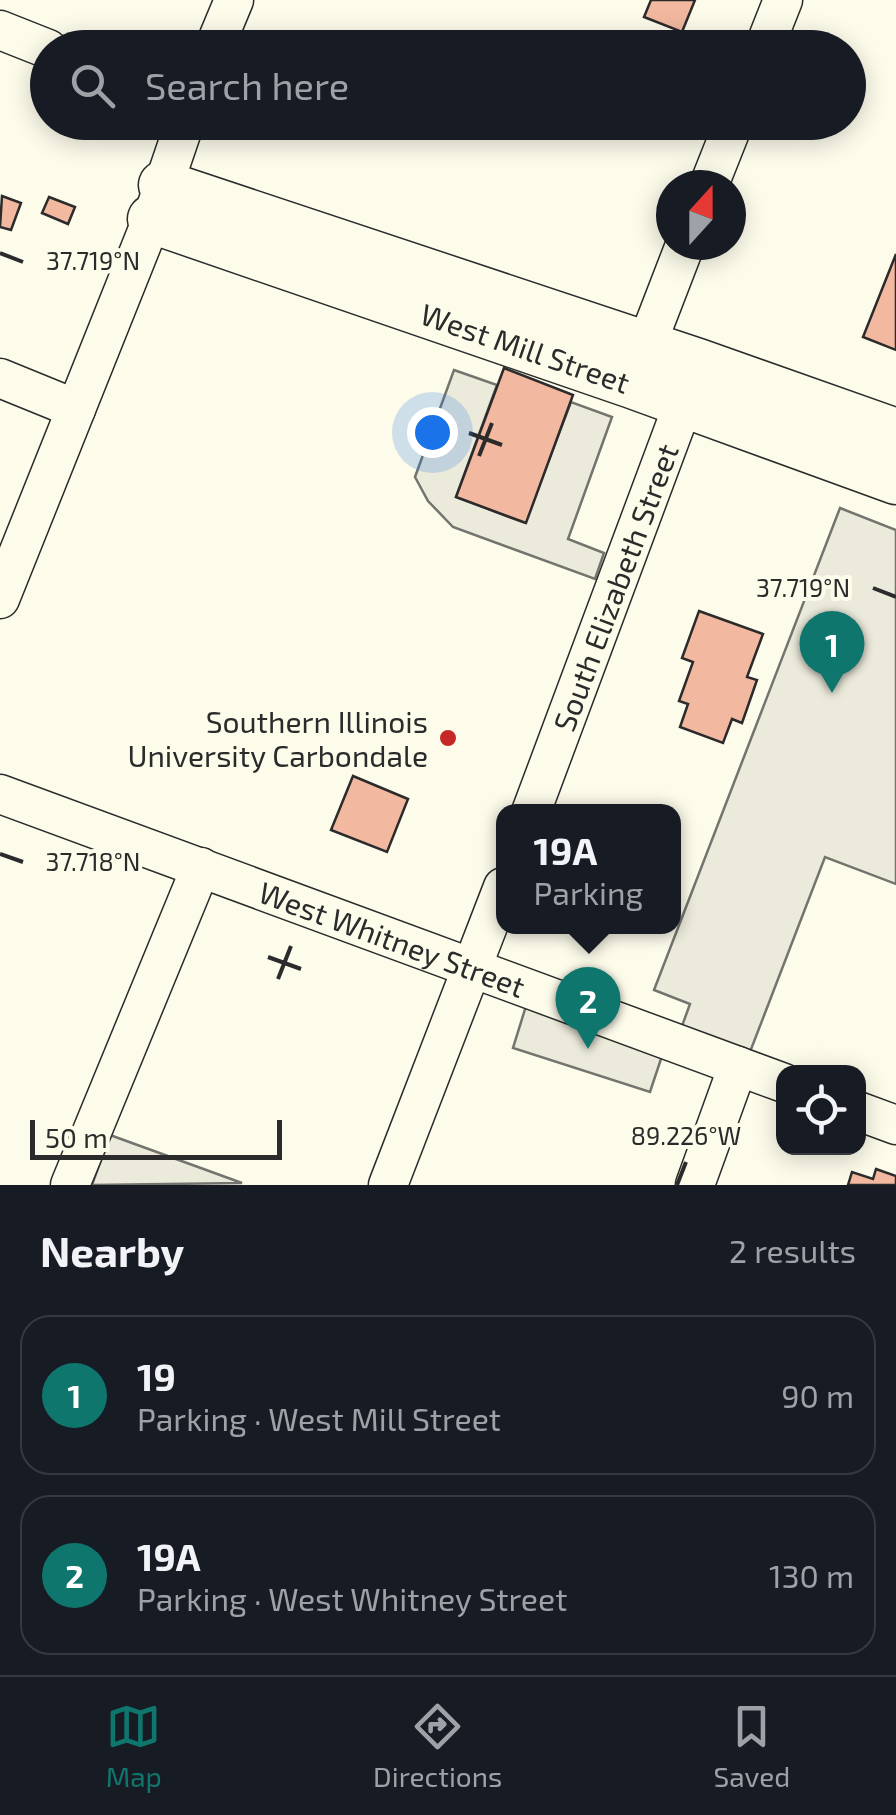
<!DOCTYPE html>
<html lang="en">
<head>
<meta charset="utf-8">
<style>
  :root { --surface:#171b24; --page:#20242c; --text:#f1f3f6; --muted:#9ea1a6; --line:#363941; --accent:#0f766e }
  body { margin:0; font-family:"Exo 2",sans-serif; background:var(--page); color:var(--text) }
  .controls { position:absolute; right:30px; bottom:30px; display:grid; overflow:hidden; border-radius:20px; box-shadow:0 5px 25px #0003 }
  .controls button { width:90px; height:90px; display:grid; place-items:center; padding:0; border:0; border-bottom:2px solid var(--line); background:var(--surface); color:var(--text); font:50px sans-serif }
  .compass { position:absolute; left:656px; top:170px; width:90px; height:90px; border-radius:50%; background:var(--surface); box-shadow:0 5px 25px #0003; rotate:21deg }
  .scale { position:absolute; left:30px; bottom:25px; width:252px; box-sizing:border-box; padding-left:10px; border:5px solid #2b2b2b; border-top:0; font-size:28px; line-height:35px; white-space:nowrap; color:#2b2b2b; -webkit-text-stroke:8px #fdfbea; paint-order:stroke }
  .you { position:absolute; left:432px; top:432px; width:35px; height:35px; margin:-25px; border:8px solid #fff; border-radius:50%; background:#1a73e8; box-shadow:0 0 0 15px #1a73e833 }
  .badge { display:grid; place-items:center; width:65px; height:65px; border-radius:50%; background:var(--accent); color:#fff; font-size:32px; font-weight:700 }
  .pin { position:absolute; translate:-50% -82px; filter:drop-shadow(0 2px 5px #0008) }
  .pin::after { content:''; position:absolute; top:52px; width:35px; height:30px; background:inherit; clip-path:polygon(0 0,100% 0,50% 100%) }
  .popup { position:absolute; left:496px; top:804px; width:185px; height:130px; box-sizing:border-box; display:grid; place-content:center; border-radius:20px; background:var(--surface); filter:drop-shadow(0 2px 8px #0005); font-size:32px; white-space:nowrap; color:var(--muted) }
  .popup b { font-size:38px; color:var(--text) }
  .popup::after { content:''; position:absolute; left:50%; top:100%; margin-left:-20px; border:20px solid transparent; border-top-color:var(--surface) }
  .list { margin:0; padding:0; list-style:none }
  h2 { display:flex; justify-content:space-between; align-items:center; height:130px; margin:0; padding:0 40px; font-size:42px }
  h2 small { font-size:32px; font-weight:400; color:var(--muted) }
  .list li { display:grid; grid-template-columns:65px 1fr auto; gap:30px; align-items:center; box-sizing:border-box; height:160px; margin:0 20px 20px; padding:0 20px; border:2px solid var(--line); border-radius:30px }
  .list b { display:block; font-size:38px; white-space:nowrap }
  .list p { margin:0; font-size:32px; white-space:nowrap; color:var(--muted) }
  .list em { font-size:32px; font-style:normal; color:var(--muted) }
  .icon { flex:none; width:55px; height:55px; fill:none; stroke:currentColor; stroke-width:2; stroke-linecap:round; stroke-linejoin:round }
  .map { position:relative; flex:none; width:896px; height:1185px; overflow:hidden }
  .search { position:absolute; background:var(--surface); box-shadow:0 5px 25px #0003; left:30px; right:30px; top:30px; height:110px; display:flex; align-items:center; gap:25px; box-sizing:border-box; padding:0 35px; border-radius:55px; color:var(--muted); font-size:38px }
  .sheet { height:490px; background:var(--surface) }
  nav { display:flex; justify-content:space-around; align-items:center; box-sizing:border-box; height:140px; border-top:2px solid var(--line); background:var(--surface); font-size:28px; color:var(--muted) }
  nav a { display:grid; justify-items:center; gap:5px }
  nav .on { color:var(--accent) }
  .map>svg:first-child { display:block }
  .parking { fill:#eceadb; stroke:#74746e; stroke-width:2.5 }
  .building { fill:#f2b8a0; stroke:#2b2b2b; stroke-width:2.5 }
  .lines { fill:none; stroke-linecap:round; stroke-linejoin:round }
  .minor-casing { stroke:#2b2b2b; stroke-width:41 }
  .major-casing { stroke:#2b2b2b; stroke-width:51 }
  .minor { stroke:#fdfbea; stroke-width:38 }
  .major { stroke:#fdfbea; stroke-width:48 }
  .ticks { fill:none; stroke:#2b2b2b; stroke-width:4 }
  .poi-dot { fill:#c62828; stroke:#fdfbea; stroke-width:4 }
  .labels { text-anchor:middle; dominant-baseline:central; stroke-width:8; stroke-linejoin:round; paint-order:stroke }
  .street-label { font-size:30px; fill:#2b2b2b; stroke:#fdfbea }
  .poi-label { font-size:30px; fill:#2b2b2b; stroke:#fdfbea; text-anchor:end }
  .ticks-label { font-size:25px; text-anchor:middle; fill:#2b2b2b; stroke:#fdfbea; stroke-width:8; stroke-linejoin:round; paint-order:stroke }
</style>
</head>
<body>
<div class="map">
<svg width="896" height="1185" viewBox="0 0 896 1185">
  <rect width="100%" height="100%" fill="#fdfbea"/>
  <!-- parking -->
  <g class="parking">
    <path d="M454,370L497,385L456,497L525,523L571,402L612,417L568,539L604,553L595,579L453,527L428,501L415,477Z"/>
    <path d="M840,508L896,530V884L825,857L750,1052L682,1026L690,1004L654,990Z"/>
    <path d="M526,1006L664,1050L650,1092L513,1048Z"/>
    <path d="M110,1135L242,1183L92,1185Z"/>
  </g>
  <!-- building -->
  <g class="building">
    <path d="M651,0H695L682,32L644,17Z"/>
    <path d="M2,196L21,203L11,230L0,227Z"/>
    <path d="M49,197L75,207L68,224L42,213Z"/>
    <path d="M896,254V350L863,337Z"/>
    <path d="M504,368L573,395L526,523L456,497Z"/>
    <path d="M699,611L763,634L747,677L757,680L742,723L732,719L723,743L680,727L688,704L679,701L693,662L682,658Z"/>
    <path d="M353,776L408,799L387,852L331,830Z"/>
    <path d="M876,1169L896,1176V1185H848L852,1172L873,1179Z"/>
  </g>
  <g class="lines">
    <!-- minor casing -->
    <g class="minor-casing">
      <g id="minor">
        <path d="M0,30L48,49"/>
        <path d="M214,48L234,0"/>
        <path d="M764,48L783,0"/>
        <path d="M709,185L734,122"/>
        <path d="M636,372L685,245"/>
        <path d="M0,378L76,409"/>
        <path d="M0,599L152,219L185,122"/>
        <path id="s1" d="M0,794L784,1083"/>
        <path id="s2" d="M531,812L693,378"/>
        <path d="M858,1111L896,1125"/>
        <path d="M70,1185L201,867"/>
        <path d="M388,1185L503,887"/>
        <path d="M695,1185L738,1066"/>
      </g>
    </g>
    <!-- major casing -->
    <g class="major-casing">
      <g id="major">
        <path d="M163,185L698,363L896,433"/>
        <path id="s3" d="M152,219L632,384L896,480"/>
      </g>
    </g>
    <!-- minor -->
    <use href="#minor" class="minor"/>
    <!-- major -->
    <use href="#major" class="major"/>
  </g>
  <!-- ticks -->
  <path class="ticks" d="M0,253L23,262M469,433L502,445M479,456L492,423M873,588L896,597M0,854L23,862M268,957L301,969M278,979L291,946M677,1185L686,1162"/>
  <!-- markers -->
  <circle class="poi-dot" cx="448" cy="738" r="10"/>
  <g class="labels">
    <!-- street labels -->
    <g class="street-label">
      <text stroke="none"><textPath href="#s3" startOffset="395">West Mill Street</textPath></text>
      <text stroke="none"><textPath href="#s2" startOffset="240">South Elizabeth Street</textPath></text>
      <text stroke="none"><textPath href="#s1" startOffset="418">West Whitney Street</textPath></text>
    </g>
    <!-- poi labels -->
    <g class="poi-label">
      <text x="428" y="721">Southern Illinois<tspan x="428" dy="34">University Carbondale</tspan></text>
    </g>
  </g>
  <g class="ticks-label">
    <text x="93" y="270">37.719°N</text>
    <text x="803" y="597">37.719°N</text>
    <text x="93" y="871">37.718°N</text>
    <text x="686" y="1145">89.226°W</text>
  </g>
</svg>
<div class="controls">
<button><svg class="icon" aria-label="locate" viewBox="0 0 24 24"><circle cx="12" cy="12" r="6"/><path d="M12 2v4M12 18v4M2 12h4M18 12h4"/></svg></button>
</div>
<svg class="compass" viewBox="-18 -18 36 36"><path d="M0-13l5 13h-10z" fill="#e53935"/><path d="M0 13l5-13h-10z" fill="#9ea1a6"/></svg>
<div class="scale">50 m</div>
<div class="you"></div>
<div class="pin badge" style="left:832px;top:693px">1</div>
<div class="pin badge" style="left:588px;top:1049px">2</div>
<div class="popup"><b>19A</b>Parking</div>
<div class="search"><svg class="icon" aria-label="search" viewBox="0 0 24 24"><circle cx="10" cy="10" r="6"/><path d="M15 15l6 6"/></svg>Search here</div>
</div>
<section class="sheet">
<h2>Nearby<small>2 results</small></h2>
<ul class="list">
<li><span class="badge">1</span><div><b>19</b><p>Parking · West Mill Street</p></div><em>90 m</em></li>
<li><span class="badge">2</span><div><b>19A</b><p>Parking · West Whitney Street</p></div><em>130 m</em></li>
</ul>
</section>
<nav>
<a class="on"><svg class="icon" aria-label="map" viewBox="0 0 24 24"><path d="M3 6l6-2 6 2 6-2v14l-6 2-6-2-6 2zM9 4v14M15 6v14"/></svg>Map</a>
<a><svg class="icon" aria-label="directions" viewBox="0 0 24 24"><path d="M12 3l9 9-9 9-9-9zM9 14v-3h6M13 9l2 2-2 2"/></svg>Directions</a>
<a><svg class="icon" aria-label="saved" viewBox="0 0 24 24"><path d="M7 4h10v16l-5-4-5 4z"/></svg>Saved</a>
</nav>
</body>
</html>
